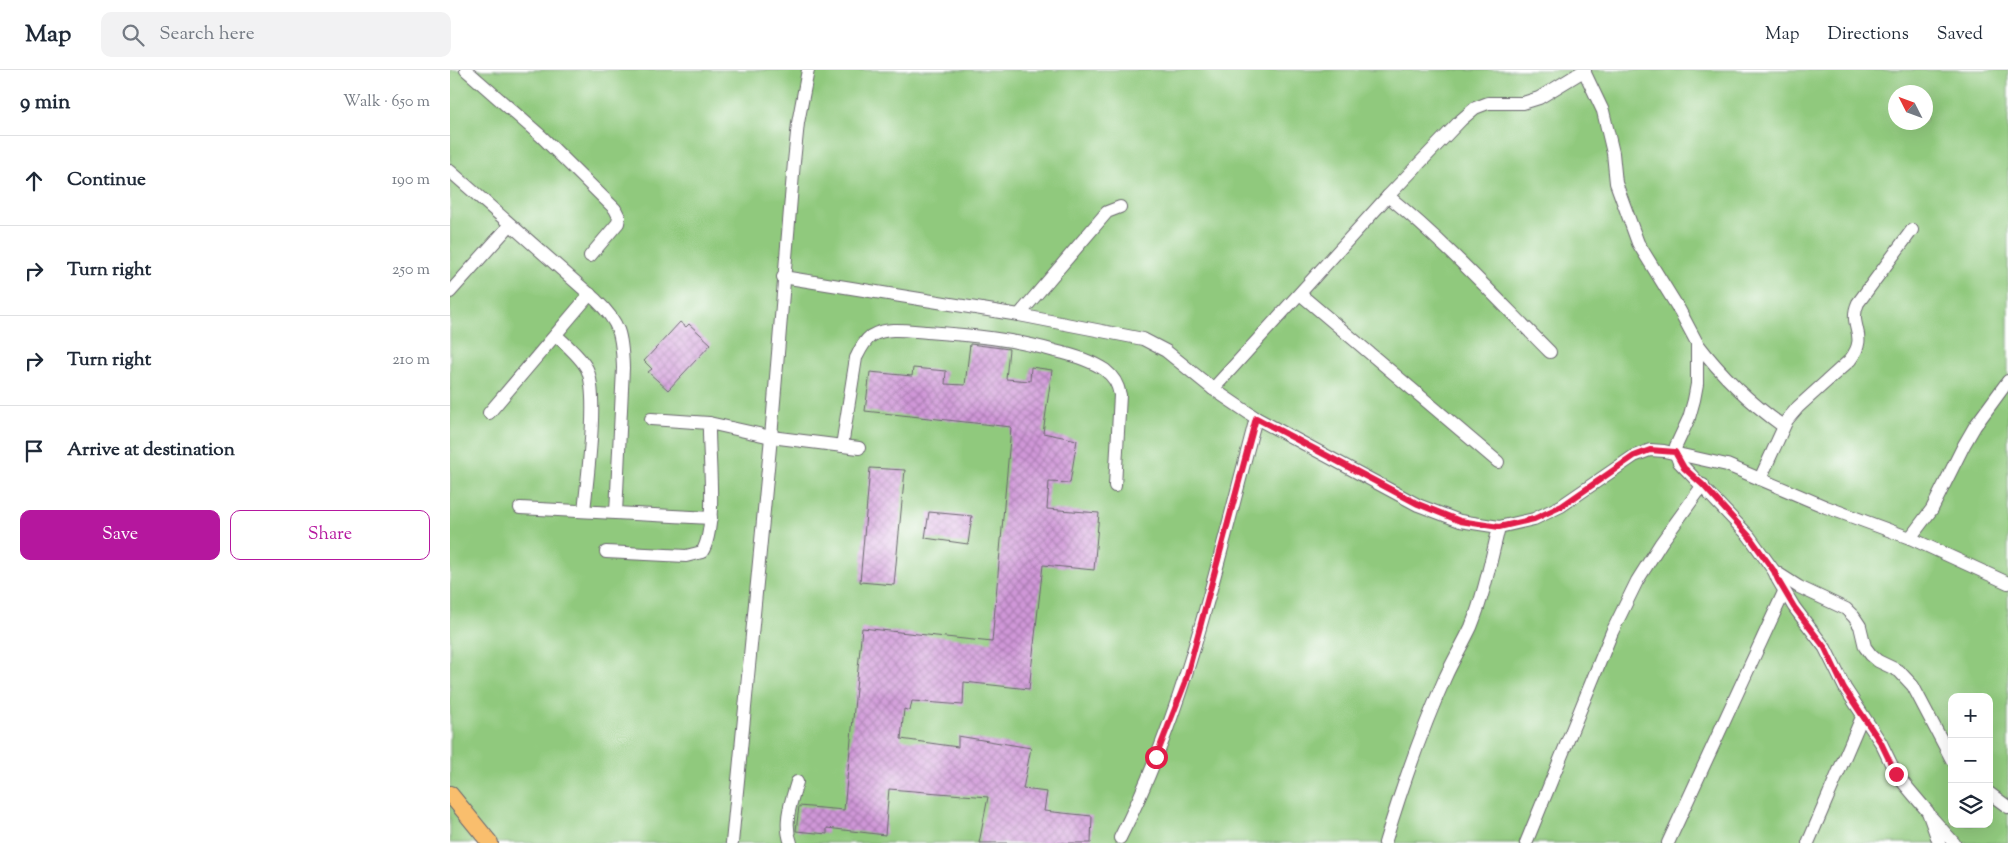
<!DOCTYPE html>
<html lang="en">
<head>
<meta charset="utf-8">
<style>
  :root { --surface:#fff; --page:#f2f2f3; --text:#1f2937; --muted:#747a83; --line:#e0e1e3; --accent:#b5179e }
  body { margin:0; font-family:"Sorts Mill Goudy",serif; background:var(--page); color:var(--text) }
  .controls { position:absolute; right:15px; bottom:15px; display:grid; overflow:hidden; border-radius:10px; box-shadow:0 5px 20px #0002 }
  .controls button { width:45px; height:45px; display:grid; place-items:center; padding:0; border:0; border-bottom:1px solid var(--line); background:var(--surface); color:var(--text); font:25px sans-serif }
  .compass { position:absolute; left:1438px; top:15px; width:45px; height:45px; border-radius:50%; background:var(--surface); box-shadow:0 5px 20px #0002; rotate:312deg }
  .stop { position:absolute; width:15px; height:15px; margin:-11px; border:4px solid #e11d48; border-radius:50%; background:#fff }
  .stop.end { background:#e11d48; border-color:#fff; box-shadow:0 1px 5px #0008 }
  .list { margin:0; padding:0; list-style:none }
  h2 { display:flex; justify-content:space-between; align-items:center; height:65px; margin:0; padding:0 20px; font-size:21px }
  h2 small { font-size:16px; font-weight:400; color:var(--muted) }
  .list li { display:grid; grid-template-columns:32px 1fr auto; gap:15px; align-items:center; box-sizing:border-box; height:90px; padding:0 20px; border-top:1px solid var(--line) }
  .list b { display:block; font-size:19px; white-space:nowrap }
  .list em { font-size:16px; font-style:normal; color:var(--muted) }
  .actions { display:flex; gap:10px; padding:15px 20px }
  .actions a { flex:1; padding:11px 0; border:1px solid var(--accent); border-radius:10px; text-align:center; font-size:18px; color:var(--accent) }
  .actions .main { background:var(--accent); color:#fff }
  .icon { flex:none; width:28px; height:28px; fill:none; stroke:currentColor; stroke-width:2; stroke-linecap:round; stroke-linejoin:round }
  .map { position:relative; flex:none; width:1558px; height:773px; overflow:hidden }
  header { display:flex; align-items:center; gap:30px; box-sizing:border-box; height:70px; padding:0 25px; background:var(--surface); border-bottom:1px solid var(--line) }
  header strong { font-size:24px }
  nav { display:flex; gap:28px; margin-inline-start:auto; font-size:18px }
  .search { width:350px; height:45px; background:var(--page); display:flex; align-items:center; gap:12px; box-sizing:border-box; padding:0 18px; border-radius:10px; color:var(--muted); font-size:19px }
  main { display:flex }
  aside { flex:1; background:var(--surface) }
  .map>svg:first-child { display:block }
  .park { fill:#90c97d; stroke:#59765c; fill-rule:evenodd }
  .building { fill:url(#building-cross-hatch) }
  .lines { fill:none; stroke-linecap:round; stroke-linejoin:round }
  .minor-casing { stroke:#6a676e; stroke-width:14 }
  .major-casing { stroke:#6a676e; stroke-width:18 }
  .minor { stroke:#fff; stroke-width:12 }
  .major { stroke:#f9be6d; stroke-width:16 }
  .route { stroke:#e11d48; stroke-width:6 }
</style>
</head>
<body>
<header>
<strong>Map</strong>
<div class="search"><svg class="icon" aria-label="search" viewBox="0 0 24 24"><circle cx="10" cy="10" r="6"/><path d="M15 15l6 6"/></svg>Search here</div>
<nav><a>Map</a><a>Directions</a><a>Saved</a></nav>
</header>
<main>
<aside>
<h2>9 min<small>Walk · 650 m</small></h2>
<ul class="list">
<li><svg class="icon" aria-label="ahead" viewBox="0 0 24 24"><path d="M12 20V5M6 11l6-6 6 6"/></svg><div><b>Continue</b></div><em>190 m</em></li>
<li><svg class="icon" aria-label="right" viewBox="0 0 24 24"><path d="M7 20v-9h11M14 6l5 5-5 5"/></svg><div><b>Turn right</b></div><em>250 m</em></li>
<li><svg class="icon" aria-label="right" viewBox="0 0 24 24"><path d="M7 20v-9h11M14 6l5 5-5 5"/></svg><div><b>Turn right</b></div><em>210 m</em></li>
<li><svg class="icon" aria-label="arrive" viewBox="0 0 24 24"><path d="M6 21V4h12l-3 4 3 4H6"/></svg><div><b>Arrive at destination</b></div></li>
</ul>
<div class="actions"><a class="main">Save</a><a>Share</a></div>
</aside>
<div class="map">
<svg width="1558" height="773" viewBox="0 0 1558 773">
  <defs>
    <pattern id="building-cross-hatch" width="8" height="8" patternUnits="userSpaceOnUse" patternTransform="scale(1.25)"><rect width="8" height="8" fill="#d097d8"/><path d="M0 0l8 8M0 8l8-8" fill="none" stroke="#a87bb0"/></pattern>
  </defs>
  <rect width="100%" height="100%" fill="#fff"/>
  <filter id="ink" filterUnits="userSpaceOnUse"><feTurbulence type="fractalNoise" baseFrequency=".02" numOctaves="2"/><feDisplacementMap in="SourceGraphic" scale="10" xChannelSelector="R" yChannelSelector="G"/><feConvolveMatrix kernelMatrix="1 2 1 2 8 2 1 2 1" color-interpolation-filters="sRGB"/></filter>
  <filter id="wash" filterUnits="userSpaceOnUse"><feTurbulence type="fractalNoise" baseFrequency=".0096" numOctaves="4" result="noise"/><feDisplacementMap in="SourceGraphic" scale="20" xChannelSelector="R" yChannelSelector="G"/><feGaussianBlur stdDeviation="1.12" result="paint"/><feColorMatrix in="noise" values="0 0 0 0 0 0 0 0 0 0 0 0 0 0 0 0 0 1.4 0 .05"/><feComposite in="paint" operator="in"/></filter>
  <g filter="url(#wash)">
    <rect width="100%" height="100%" fill="#f1e6cc"/>
    <!-- park -->
    <path class="park" d="M0,0H1558V773H0ZM1446,22H1476V52H1446ZM1502,627H1539V754H1502Z"/>
    <g id="blocks">
      <!-- building -->
      <g class="building">
        <path d="M230,252L236,257L239,254L261,274L218,320L198,302L202,299L194,291Z"/>
        <path d="M520,274L559,279L556,309L580,311L581,297L602,300L593,363L627,370L620,413L599,412L597,439L649,443L644,500L593,495L579,619L514,612L513,635L462,631L460,641L454,639L451,669L508,677V666L581,678L573,719L597,722L594,741L642,746L641,773H529L538,727L439,719L435,765L377,758V764L346,761L349,736L394,740L412,558L542,572L561,357L415,341L420,302L462,306L463,298L496,301L495,314L515,315Z"/>
        <path d="M420,398L455,400L444,515L410,512Z"/>
        <path d="M479,442L522,446L518,474L475,468Z"/>
      </g>
    </g>
  </g>
  <g filter="url(#ink)">
    <use href="#blocks" fill-opacity="0" stroke="#6a676e" stroke-width="1"/>
    <g class="lines">
      <!-- minor casing -->
      <g class="minor-casing">
        <g id="minor">
          <path d="M16,0L91,66L165,139L169,147L168,153L140,186"/>
          <path d="M1134,1L1153,41L1163,83L1166,113L1188,173L1230,241L1247,273V314L1244,330L1239,348L1226,376L1225,382L1229,392L1299,466L1324,501L1328,510L1344,537L1375,578L1395,618L1431,673L1446,704L1478,742L1489,773"/>
          <path d="M0,101L146,230C170,253 172,265 173,298L166,443"/>
          <path d="M938,126C996,173 1047,229 1100,282"/>
          <path d="M333,207L569,245L693,269L716,281L763,319L806,348L968,435L1010,451L1049,457L1084,449L1111,436L1184,386L1200,380L1214,381L1277,395L1376,437L1460,468L1558,513"/>
          <path d="M0,222L60,155"/>
          <path d="M850,224L1048,392"/>
          <path d="M569,245L657,142L670,137"/>
          <path d="M106,265C116,275 130,286 137,299C149,325 137,410 134,441"/>
          <path d="M1247,273C1272,306 1299,332 1333,356"/>
          <path d="M763,319L938,126L1011,50L1025,38L1038,33H1073L1089,28L1135,0"/>
          <path d="M39,343L140,224"/>
          <path d="M259,353L321,367L409,378"/>
          <path d="M392,376L406,288C410,280 414,271 421,266C437,256 460,261 477,262C521,265 563,269 605,281C623,285 640,290 655,300C664,307 668,314 670,325L665,416"/>
          <path d="M1310,409L1337,350L1348,337L1400,290C1420,264 1397,257 1408,233L1462,160"/>
          <path d="M70,438L261,448"/>
          <path d="M1460,468L1482,439L1514,375L1525,356L1558,311"/>
          <path d="M156,482L236,486L252,482C268,458 258,384 259,353L201,349"/>
          <path d="M1324,501L1349,517L1396,539L1404,547L1410,556L1415,577L1421,585L1428,591L1449,601L1463,616L1502,690"/>
          <path d="M1539,723L1558,737"/>
          <path d="M1482,748L1504,773"/>
          <path d="M670,768C737,637 768,490 806,348"/>
          <path d="M282,773L321,367L344,92L348,53L358,0"/>
          <path d="M341,773C333,752 341,732 347,712"/>
          <path d="M935,773C952,717 971,662 995,608C1003,590 1013,574 1021,557C1034,525 1041,490 1049,457"/>
          <path d="M1076,773L1162,562L1187,511L1211,473L1253,415"/>
          <path d="M1218,773L1334,522"/>
          <path d="M1358,773L1412,647"/>
        </g>
      </g>
      <!-- major casing -->
      <g class="major-casing">
        <path id="major" d="M0,724L40,773"/>
      </g>
      <!-- minor -->
      <use href="#minor" class="minor"/>
      <!-- major -->
      <use href="#major" class="major"/>
    </g>
  </g>
  <g class="lines" filter="url(#ink)">
    <!-- route -->
    <path class="route" d="M706,687L735,613L806,348L968,434L1010,451L1049,457L1084,449L1112,436L1184,386L1200,380L1225,382L1234,398L1253,415L1299,466L1324,501L1328,510L1344,537L1375,578L1394,618L1431,673L1446,704"/>
  </g>
</svg>
<div class="controls">
<button>+</button>
<button>−</button>
<button><svg class="icon" aria-label="layers" viewBox="0 0 24 24"><path d="M12 4l9 5-9 5-9-5zM3 14l9 5 9-5"/></svg></button>
</div>
<svg class="compass" viewBox="-18 -18 36 36"><path d="M0-13l5 13h-10z" fill="#e53935"/><path d="M0 13l5-13h-10z" fill="#747a83"/></svg>
<div class="stop" style="left:706px;top:687px"></div>
<div class="stop end" style="left:1446px;top:704px"></div>
</div>
</main>
</body>
</html>
